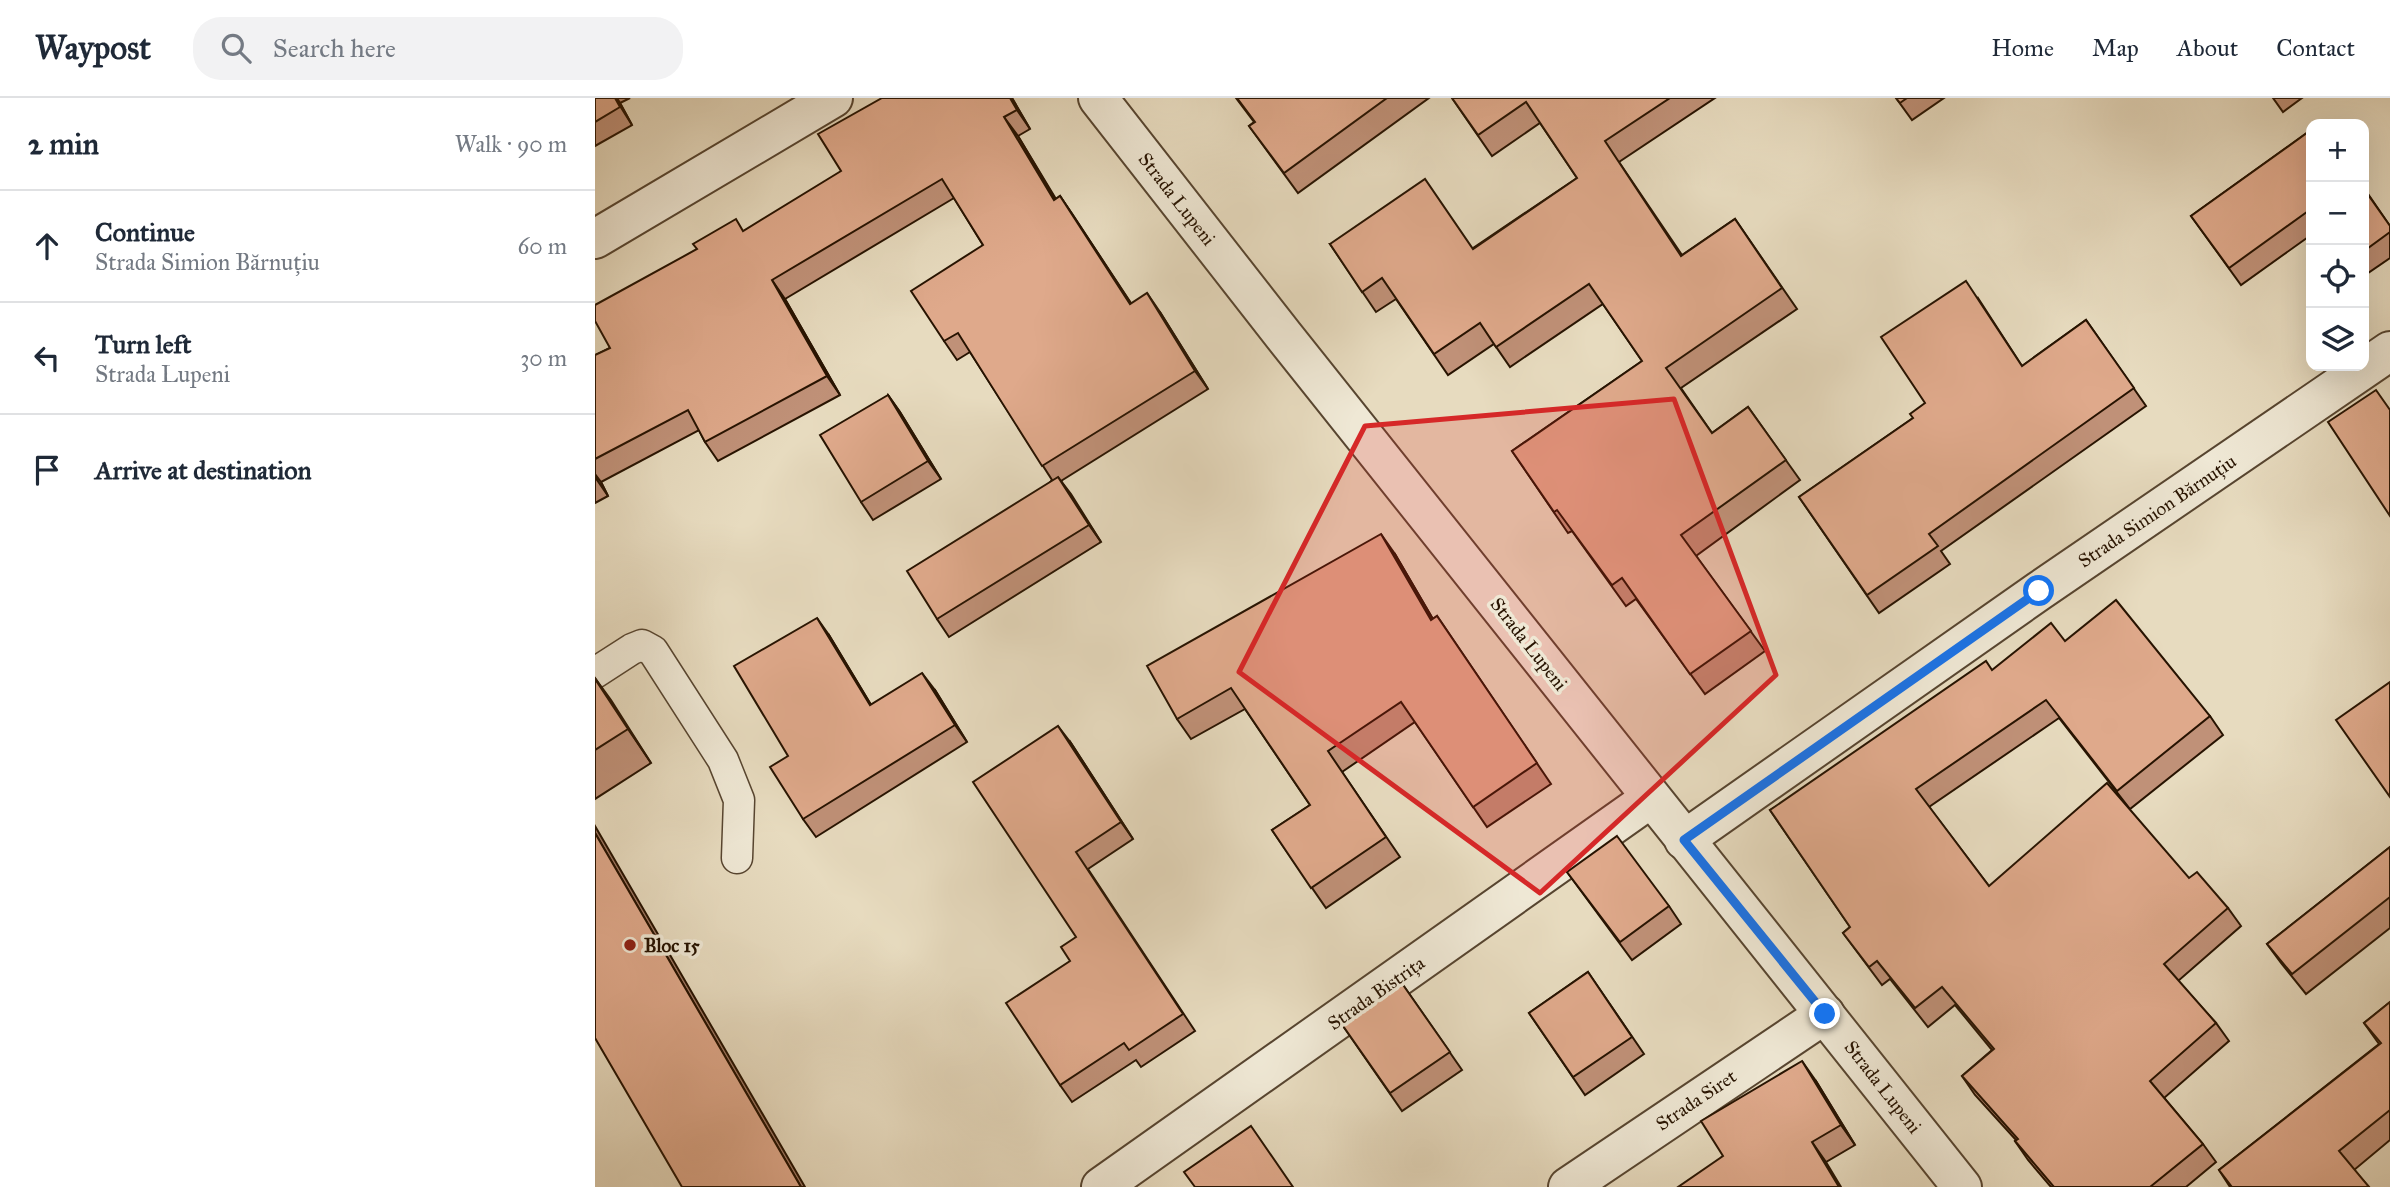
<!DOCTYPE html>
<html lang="en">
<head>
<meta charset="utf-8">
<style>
  :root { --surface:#fff; --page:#f2f2f3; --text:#1f2937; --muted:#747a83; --line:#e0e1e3 }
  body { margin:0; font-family:"IM FELL Great Primer",serif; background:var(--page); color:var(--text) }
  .controls { position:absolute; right:21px; top:21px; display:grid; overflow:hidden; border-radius:14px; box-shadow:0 7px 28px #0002 }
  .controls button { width:63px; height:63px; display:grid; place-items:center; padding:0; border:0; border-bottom:2px solid var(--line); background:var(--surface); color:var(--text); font:35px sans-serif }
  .stop { position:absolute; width:21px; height:21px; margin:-16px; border:5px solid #1a73e8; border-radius:50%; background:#fff }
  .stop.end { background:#1a73e8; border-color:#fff; box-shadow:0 2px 7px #0008 }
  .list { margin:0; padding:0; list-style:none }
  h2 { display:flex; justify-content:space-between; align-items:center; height:91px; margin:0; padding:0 28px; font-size:30px }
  h2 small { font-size:23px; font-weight:400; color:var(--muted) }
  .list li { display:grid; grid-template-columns:46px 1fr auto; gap:21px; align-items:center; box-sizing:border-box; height:112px; padding:0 28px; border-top:2px solid var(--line) }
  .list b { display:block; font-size:26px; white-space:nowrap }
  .list p { margin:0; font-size:23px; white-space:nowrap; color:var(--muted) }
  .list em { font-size:23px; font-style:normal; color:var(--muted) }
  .icon { flex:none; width:38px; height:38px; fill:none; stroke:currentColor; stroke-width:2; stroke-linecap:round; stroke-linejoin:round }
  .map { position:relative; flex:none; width:1795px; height:1089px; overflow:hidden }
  header { display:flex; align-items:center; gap:42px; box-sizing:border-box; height:98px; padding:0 35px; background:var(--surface); border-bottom:2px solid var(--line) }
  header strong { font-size:33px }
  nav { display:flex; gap:38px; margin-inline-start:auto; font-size:24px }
  .search { width:490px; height:63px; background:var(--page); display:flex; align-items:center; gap:18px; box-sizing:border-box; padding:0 24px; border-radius:28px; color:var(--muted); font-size:26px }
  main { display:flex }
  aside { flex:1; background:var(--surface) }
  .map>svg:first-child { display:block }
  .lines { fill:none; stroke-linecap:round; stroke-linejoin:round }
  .service-casing { stroke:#574530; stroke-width:33 }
  .minor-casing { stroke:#574530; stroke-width:42 }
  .tertiary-casing { stroke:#574530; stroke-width:42 }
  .service { stroke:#efe8d5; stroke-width:30 }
  .minor { stroke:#efe8d5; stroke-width:38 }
  .tertiary { stroke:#efe8d5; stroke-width:38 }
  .wall { fill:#c09178; stroke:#271301; stroke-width:2 }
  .shaded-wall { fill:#9c7661; stroke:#271301; stroke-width:2 }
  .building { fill:#dfa98b; stroke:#271301; stroke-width:2 }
  .route { stroke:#1a73e8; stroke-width:9 }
  .marked { fill:#d62828; fill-opacity:0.2; stroke:#d62828; stroke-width:5; stroke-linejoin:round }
  .poi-dot { fill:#8f2418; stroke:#efe8d5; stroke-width:2.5 }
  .labels { text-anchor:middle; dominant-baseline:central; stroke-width:7; stroke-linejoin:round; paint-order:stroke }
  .street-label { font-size:19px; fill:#271301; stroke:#efe8d5 }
  .poi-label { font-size:19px; font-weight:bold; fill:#271301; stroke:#efe8d5; text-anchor:start }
</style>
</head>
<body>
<header>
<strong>Waypost</strong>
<div class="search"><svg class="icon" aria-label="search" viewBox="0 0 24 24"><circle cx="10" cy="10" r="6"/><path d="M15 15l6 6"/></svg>Search here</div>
<nav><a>Home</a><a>Map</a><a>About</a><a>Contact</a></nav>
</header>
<main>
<aside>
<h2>2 min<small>Walk · 90 m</small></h2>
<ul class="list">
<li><svg class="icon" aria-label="ahead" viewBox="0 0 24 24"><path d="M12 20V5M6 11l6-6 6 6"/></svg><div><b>Continue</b><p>Strada Simion Bărnuțiu</p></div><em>60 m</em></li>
<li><svg class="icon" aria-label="left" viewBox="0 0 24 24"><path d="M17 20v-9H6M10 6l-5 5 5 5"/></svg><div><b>Turn left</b><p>Strada Lupeni</p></div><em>30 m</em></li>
<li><svg class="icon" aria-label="arrive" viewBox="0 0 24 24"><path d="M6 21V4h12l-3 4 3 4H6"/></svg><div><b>Arrive at destination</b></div></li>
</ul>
</aside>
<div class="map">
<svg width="1795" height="1089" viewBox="0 0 1795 1089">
  <rect width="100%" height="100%" fill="#e7dbbf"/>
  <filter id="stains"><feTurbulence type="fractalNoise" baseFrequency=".00286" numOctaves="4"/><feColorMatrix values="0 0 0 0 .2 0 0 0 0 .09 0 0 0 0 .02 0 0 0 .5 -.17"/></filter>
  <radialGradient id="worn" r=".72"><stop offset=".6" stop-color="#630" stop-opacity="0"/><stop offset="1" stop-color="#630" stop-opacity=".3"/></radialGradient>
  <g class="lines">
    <!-- service casing -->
    <g class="service-casing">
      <path id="service" d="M0,575L37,551L47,547L58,553L128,662L144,702L142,760"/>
    </g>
    <!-- minor casing -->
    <g class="minor-casing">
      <g id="minor">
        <path d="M1089,742L1444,493L1795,253"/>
        <path d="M506,1089L1056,700"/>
        <path d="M973,1089L1230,916"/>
      </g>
    </g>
    <!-- tertiary casing -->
    <g class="tertiary-casing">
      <g id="tertiary">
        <path d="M503,0L689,238L1367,1089"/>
        <path d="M0,141L238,0"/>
      </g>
    </g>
    <!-- service -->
    <use href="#service" class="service"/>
    <!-- minor -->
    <use href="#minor" class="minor"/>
    <!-- tertiary -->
    <use href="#tertiary" class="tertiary"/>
  </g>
  <!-- wall -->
  <g class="wall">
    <path d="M0,0H35L25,5L37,27L0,48Z"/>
    <path d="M417,0L435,31L423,38L461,101L465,98L536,205L565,214L613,291L466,383L506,444L354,539L342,521L457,382L375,254L362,262L349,243L388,147L359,100L190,201L245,297L123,363L110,344L104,332L6,384L13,398L0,405V257L15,250L149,133Z"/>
    <path d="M641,0H834L703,95L654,28L659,24Z"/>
    <path d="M857,0H1120L1024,64L1087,157L1140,121L1202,211L1086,290L1117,335L1153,309L1205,382L1101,458L1170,553L1110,596L1041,501L1031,508L977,433L973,435L917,353L1047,263L1008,206L915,269L899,246L853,277L801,201L781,214L735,146L878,150L982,80L945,25L897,58Z"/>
    <path d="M1301,0H1349L1317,22Z"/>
    <path d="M1678,0H1707L1688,14Z"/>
    <path d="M1716,32V137L1646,187L1596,118Z"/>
    <path d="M1769,90L1795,128V160L1773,175L1769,169Z"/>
    <path d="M1383,200L1427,268L1491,222L1551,308L1346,453L1355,466L1284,515L1204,399L1318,320L1330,305Z"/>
    <path d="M293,297L305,314L346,381L278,422L266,404Z"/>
    <path d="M800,456L838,521L842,518L956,686L892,729L820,624L747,674L805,759L731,810L677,732L715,707L650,611L596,641L582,621Z"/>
    <path d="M234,537L276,607L340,592L372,644L221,739L208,721L193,658Z"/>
    <path d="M1470,543L1615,618L1628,637L1535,711L1464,620L1334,709L1394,788L1594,780L1633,810L1646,828L1583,883L1621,925L1634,943L1569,1000L1608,1046L1621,1064L1591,1089H1456L1433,1062L1420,1043L1421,1042L1380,997L1367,978L1397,952L1360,907L1333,929L1295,881L1287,887L1248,835L1255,829L1175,712Z"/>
    <path d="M0,580L56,665L0,701Z"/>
    <path d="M476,645L538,741L493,771L600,933L546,969L541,962L477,1004L465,987L481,839Z"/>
    <path d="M1795,749V830L1711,896L1686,865L1672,846Z"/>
    <path d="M972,774L1074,808L1086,826L1037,862Z"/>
    <path d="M993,874L1049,956L990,997L934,915Z"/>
    <path d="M806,884L867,972L807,1013L746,925Z"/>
    <path d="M1795,904V1042L1759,1072L1774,1089H1635L1624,1072L1784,946L1769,925Z"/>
    <path d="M1221,983L1260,1047L1231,1064L1128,1058Z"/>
  </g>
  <!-- shaded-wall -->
  <g class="shaded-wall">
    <path d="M20,0H22L25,5L37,27Z"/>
    <path d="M415,0H417L435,31L422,12Z"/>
    <path d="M409,19L423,38L472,121L459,102Z"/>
    <path d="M465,98L478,117L548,224L535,206Z"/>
    <path d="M177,182L190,201L245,297L232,278Z"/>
    <path d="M552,195L565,214L613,291L600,273Z"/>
    <path d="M293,297L305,314L346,381L333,363Z"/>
    <path d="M0,376L6,384L13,398L0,379Z"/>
    <path d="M463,379L476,396L506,444L494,427Z"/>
    <path d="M786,436L800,456L850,542L836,522Z"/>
    <path d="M222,520L234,537L287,625L275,607Z"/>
    <path d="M327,575L340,592L372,644L360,627Z"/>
    <path d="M0,580L16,602L56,665L33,631Z"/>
    <path d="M463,628L476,645L538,741L526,724Z"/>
    <path d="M0,728L210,1089H206L0,735Z"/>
    <path d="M1207,963L1221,983L1260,1047L1246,1027Z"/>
    <path d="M1217,1044L1231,1064L1246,1089H1244Z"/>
  </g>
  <!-- building -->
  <g class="building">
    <path d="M0,0H20L25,9L0,24Z"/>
    <path d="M287,0H415L422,12L409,19L459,102L465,98L535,206L552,195L600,273L447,368L363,235L349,243L316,193L388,147L347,81L177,182L232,278L110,344L93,312L0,361V257L15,250L0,223V207L102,151L98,146L141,121L148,133L246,73L223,36Z"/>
    <path d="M642,0H792L689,75L654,28L660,24Z"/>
    <path d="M857,0H1075L1010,43L1086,158L1140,121L1187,190L1071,270L1117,335L1153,309L1191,362L1086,437L1156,533L1095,576L1027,480L1017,487L962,412L959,414L917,353L1047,263L994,186L901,249L885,225L839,256L787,180L767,194L735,146L830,81L878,151L982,80L931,4L883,37Z"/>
    <path d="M1301,0H1312L1305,5Z"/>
    <path d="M1716,32V111L1634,170L1596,118Z"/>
    <path d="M1769,91L1795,128V134L1769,153Z"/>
    <path d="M1371,183L1427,268L1491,222L1539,290L1334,436L1343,448L1272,497L1204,399L1318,320L1315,316L1330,305L1286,239Z"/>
    <path d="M1781,292L1795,312V418L1733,324Z"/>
    <path d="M293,297L333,363L266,404L225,337Z"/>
    <path d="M463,379L494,427L342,521L312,473Z"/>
    <path d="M786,436L836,522L842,518L942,665L878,709L806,604L733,653L791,739L716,790L677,732L715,707L636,590L582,621L552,568Z"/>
    <path d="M1521,502L1615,618L1522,693L1451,602L1321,691L1394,788L1512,685L1594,780L1602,774L1633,810L1569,866L1621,925L1555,983L1608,1046L1555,1089H1459L1420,1043L1423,1041L1367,978L1399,951L1347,889L1320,910L1282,863L1274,869L1248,835L1255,829L1175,712L1391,563L1397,572L1456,525L1470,543Z"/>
    <path d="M222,520L275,607L327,575L360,627L208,721L175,669L193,658L139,568Z"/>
    <path d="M0,581L33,631L0,652Z"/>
    <path d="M1795,584V699L1741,622Z"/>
    <path d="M463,628L526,724L481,754L588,916L534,952L529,945L465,987L411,905L475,863L466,849L481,839L378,684Z"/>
    <path d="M0,735L206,1089H87L0,940Z"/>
    <path d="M1022,738L1074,808L1025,844L972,774Z"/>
    <path d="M1795,749V799L1697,876L1672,846Z"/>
    <path d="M993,874L1037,939L978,979L934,915Z"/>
    <path d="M806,884L855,954L795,995L746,925Z"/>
    <path d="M1795,904V1012L1744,1053L1774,1089H1637L1624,1072L1786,945L1769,925Z"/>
    <path d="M1207,963L1246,1027L1217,1044L1244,1089H1083L1128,1058L1106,1023Z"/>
    <path d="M656,1028L698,1089H600L589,1074Z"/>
  </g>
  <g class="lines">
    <!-- route -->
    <path class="route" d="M1230,916L1089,742L1444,493"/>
  </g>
  <!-- marked area -->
  <path class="marked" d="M1079,301L1181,577L945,795L644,574L770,328Z"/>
  <!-- markers -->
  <circle class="poi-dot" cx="35" cy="847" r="7"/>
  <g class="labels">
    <!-- street labels -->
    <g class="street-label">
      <text transform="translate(582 101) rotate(52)">Strada Lupeni</text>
      <text transform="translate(1562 413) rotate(-34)">Strada Simion Bărnuțiu</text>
      <text transform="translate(934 546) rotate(52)">Strada Lupeni</text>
      <text transform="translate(781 895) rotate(-35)">Strada Bistrița</text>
      <text transform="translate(1288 989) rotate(52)">Strada Lupeni</text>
      <text transform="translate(1101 1002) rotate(-34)">Strada Siret</text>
    </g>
    <!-- poi labels -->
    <g class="poi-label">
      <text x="49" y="847">Bloc 15</text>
    </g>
  </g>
  <rect width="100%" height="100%" filter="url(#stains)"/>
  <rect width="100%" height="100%" fill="url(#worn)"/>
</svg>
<div class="controls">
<button>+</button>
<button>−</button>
<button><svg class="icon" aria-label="locate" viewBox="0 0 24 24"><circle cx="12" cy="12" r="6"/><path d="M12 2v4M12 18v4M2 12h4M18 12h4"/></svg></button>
<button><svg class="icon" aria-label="layers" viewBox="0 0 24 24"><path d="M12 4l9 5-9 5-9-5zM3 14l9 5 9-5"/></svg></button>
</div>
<div class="stop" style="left:1444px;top:493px"></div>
<div class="stop end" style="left:1230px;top:916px"></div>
</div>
</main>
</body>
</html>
